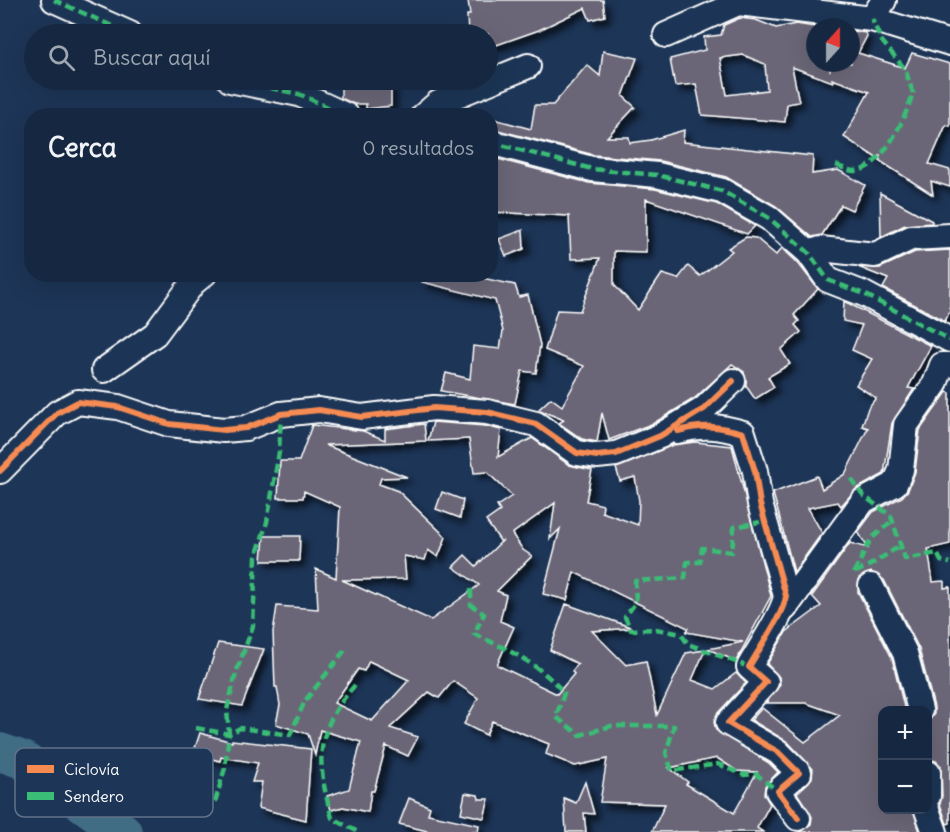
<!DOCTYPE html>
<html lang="es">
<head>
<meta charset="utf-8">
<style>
  :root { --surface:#162841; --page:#23344c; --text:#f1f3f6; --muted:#9ea6b1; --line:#35445a }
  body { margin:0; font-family:Delius,sans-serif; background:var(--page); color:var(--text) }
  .controls { position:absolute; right:18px; bottom:18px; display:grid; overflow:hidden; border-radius:12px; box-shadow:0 6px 24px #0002 }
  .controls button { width:54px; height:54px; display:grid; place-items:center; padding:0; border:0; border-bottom:2px solid var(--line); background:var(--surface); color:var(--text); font:30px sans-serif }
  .compass { position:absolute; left:806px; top:18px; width:54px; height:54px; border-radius:50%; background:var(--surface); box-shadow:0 6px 24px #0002; rotate:21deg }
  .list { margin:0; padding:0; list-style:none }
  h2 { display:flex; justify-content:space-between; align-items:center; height:78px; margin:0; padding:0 24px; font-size:26px }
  h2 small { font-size:20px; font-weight:400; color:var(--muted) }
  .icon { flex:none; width:33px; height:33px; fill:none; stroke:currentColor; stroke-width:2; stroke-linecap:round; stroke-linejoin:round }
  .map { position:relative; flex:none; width:950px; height:832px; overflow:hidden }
  .search { position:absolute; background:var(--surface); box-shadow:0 6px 24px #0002; left:24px; top:24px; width:474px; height:66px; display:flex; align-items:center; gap:15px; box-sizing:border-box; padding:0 21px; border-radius:33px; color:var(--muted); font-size:22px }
  .panel { position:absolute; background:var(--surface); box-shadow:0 6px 24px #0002; left:24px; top:108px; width:474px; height:174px; border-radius:24px }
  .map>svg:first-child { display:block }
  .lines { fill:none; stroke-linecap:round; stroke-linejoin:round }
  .river { stroke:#406c84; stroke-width:38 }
  .building { fill:#6b6677; stroke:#fff; stroke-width:1.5; fill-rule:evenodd; filter:url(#shadow) }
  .street-casing { stroke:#fff; stroke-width:28 }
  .street { stroke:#1d3557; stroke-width:24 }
  .quiet { stroke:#3abd76; stroke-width:4.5; stroke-dasharray:9 4.5; stroke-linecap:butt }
  .cycleway-casing { stroke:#1d3557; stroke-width:10 }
  .cycleway { stroke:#f68b52; stroke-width:6 }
  .key { fill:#1d3557; stroke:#617289; stroke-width:1.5 }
  .key-label { font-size:16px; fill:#fff }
</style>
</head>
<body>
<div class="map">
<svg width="950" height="832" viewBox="0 0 950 832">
  <defs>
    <filter id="shadow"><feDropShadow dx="5.5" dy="5.5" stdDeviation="3" flood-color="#0009"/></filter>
  </defs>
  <rect width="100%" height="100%" fill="#1d3557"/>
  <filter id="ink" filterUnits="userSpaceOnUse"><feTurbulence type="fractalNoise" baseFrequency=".0167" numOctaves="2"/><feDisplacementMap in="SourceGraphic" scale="12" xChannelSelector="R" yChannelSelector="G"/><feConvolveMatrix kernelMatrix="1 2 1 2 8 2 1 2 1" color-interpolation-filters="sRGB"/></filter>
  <g filter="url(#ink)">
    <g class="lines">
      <!-- river -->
      <path class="river" d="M0,752L23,760L123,832"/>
    </g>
    <!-- building -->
    <g class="building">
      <path d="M468,0H603L605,16L590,20L585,8L539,30L488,48V34H468L467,15H470Z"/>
      <path d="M740,18L756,20L776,28L796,24L815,27V63H828L830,70L833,63H851V31L866,33L867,36L858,53L905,68L912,53L950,64V126L946,125L929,164L950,170V187L931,181L933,195L880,161V156L878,159L844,137L869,92L832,79L833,82L792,67L799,102L787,104L785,122L702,115L696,84L675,86L670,59L705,50L704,37L721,35L724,25ZM743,55L765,64L767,90L727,95L720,58Z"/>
      <path d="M603,51L637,58L623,96L635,107L607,137H629L630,143L651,140L684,130L683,142L813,156L812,174L838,170L865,185L852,210L841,205L822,235L812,237L776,206L726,177L660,161L594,155L490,128V118L531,129L535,105H553L587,65L600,76Z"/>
      <path d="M341,80H365V85L391,83V106L366,109V104H354L341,98Z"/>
      <path d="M490,157L589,183L655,189L717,204L755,226L747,234L646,199V252L614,251V285L638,310L662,274L678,279L688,266L700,276L732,251L728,248L746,237L756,238L776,255L782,248L798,263L818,289L794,315L799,321L795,325L801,332L781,350L790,364L768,377L774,387L755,399L746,386L744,372L732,364L695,398L654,423L609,440L602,413L597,442L582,439L559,423L564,420L542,411L539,409L551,398L562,406L584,366L545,350L557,310L580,311L600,258L571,259L569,216L490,212Z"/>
      <path d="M880,193L932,221V223L905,225L881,237Z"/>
      <path d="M523,230L524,249L506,256L499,239Z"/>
      <path d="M950,250V311L945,321L883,288L888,279L858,267L880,268L915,252Z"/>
      <path d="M422,274H463L515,285L519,297L528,295L540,345L536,373L522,371L515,404L441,391L446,373L470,379L473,346L500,349L503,331L495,300L422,282Z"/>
      <path d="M844,301L931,346L908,388L914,389L892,423L884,474L856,489L841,506L838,502L808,508L822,533L794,572L773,493L817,476L822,489L845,474L868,428L862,426L868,408L876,398L856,385L872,359L852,350L862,325L843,321Z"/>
      <path d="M947,392L950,393V544L928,549L933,582L944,581V588L950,587V823L947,824L940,804L942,796L941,766L936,761L927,759V722L934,714V707L919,649L884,580L871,572L859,578L858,592L892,658L905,711H882V810H913L920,832H800L811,824L812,817L797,793L812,778L813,769L788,742L751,720L762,708L805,742L840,715L806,703H766L780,684L779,677L767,664L786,632L821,606L812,596L850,543L868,548L858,532L873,512L902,497L908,490L915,472L920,430Z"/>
      <path d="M433,422L485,426L501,430L498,457L532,438L569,465L592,470L586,501L603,505L602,512L638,525L639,501L635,477L620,481L616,468L673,445L695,442L732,446L771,596L736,661L708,649L743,642L686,632L688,628L574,572L567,600L543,594L560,529L550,539L555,503L512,534L523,550L532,556L497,591L506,595L500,621L514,627L497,665L557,694L574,674L572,671L578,664L550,650L566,604L633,628L592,631L626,665L646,661L657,715L686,653L705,650L692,680L715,689L736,673L746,683L717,714L714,722L716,730L769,763L778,772L765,786L764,794L770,804L757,828L763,832H652L665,804L600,802L607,759L575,766L546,754L549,744L492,721L486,735L464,724L478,698L453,681L439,698L429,692L390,728L418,737L408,756L386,746L374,791H371L368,812L343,807L331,810L327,796L349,789L361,742L320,730L315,755L308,734L276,724L280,705L277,687H275L273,632L277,606L318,609L316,569L336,578L340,507L304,491L303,498H278L280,461H299L312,425L363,431L385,440V429L424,424L426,441L325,445L407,477L381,478L379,484L398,491L446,537L438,557L428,550L425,560L404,556L406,579L342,580L431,620L479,585L453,567L465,555L476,566L503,540L501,542L486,521L500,511L497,506L512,496L487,472L474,473L469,439L428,441ZM369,661L409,680L372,721L334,703L358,669L364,671ZM717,758L737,771L757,772L734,813L686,784L688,782L669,768Z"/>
      <path d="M442,492L463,500L460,518L436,509Z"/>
      <path d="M264,536H300L299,561H262Z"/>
      <path d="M218,643L264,649L242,706L199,699Z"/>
      <path d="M200,733L232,742V740L311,749L306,820L258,808L262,782H252L258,763L221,757L220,761L193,754Z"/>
      <path d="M585,782L594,814L584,813L586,832H566L564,798L576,803Z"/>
      <path d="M465,793L478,795L479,799H489L484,818L461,813Z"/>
      <path d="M409,798L430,807L428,814L479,825L478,832H431L399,824Z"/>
    </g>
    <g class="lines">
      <!-- street casing -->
      <g class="street-casing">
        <g id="street">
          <path d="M54,0L130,34"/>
          <path d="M872,19L884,0"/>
          <path d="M666,35L738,3L872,19L950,43"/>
          <path d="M230,80L299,94L347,116"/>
          <path d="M423,116L438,103L528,66"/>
          <path d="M490,142L592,169L657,175L722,191L769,218L809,253L828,280L864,294L950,340"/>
          <path d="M809,253L821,249L875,255L911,238L950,236"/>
          <path d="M104,370L155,334L193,283L204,274"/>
          <path d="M677,431C701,424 719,426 743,433L755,471L760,504L786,596C784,613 759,649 749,667L766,682L728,723L778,752L799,773L778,791L798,818"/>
          <path d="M0,471L57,413L78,402L118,407L169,424L224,430L246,428L281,414L319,410L362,417L434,408L487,412L536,424L577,453L597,456L616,454L660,436L704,409L733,381"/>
          <path d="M871,586L905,653L920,710"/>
          <path d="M785,608L863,501L895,484L901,470L906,425L935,384L942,365H950"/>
          <path d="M928,773V796"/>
          <path d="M927,810L935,832"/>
        </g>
      </g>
      <!-- street -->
      <use href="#street" class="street"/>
      <!-- quiet -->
      <g class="quiet">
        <path d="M54,0L130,34"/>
        <path d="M230,80L299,94L347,116"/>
        <path d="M490,142L592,169L657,175L722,191L769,218L809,253L828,280L864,294L950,340"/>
        <path d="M836,165C841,167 849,171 854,171C881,172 907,115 913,93L905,69L881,40L872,19"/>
        <path d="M851,479L864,496L891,516L905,559L937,553L941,561L950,563"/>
        <path d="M855,572C871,567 885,554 901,546"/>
        <path d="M854,573L871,539L893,520"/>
        <path d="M471,589V605L484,614L474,634C507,649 540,664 564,693L556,717L580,735L611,726H674L666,753L672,771L718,764L744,775L756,774L778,791"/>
        <path d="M749,667L688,644L681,634L656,629L631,630L625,617L636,602L635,581L685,578L687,562H700L702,548L732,552L734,527L765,521"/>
        <path d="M355,685C314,732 316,761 332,818L358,832"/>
        <path d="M196,728L229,734L240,728L290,735L305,701L345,650"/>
        <path d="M215,802L225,768L229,734L227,710L236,673L253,626L256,557L267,522L279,452L281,414"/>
      </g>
      <!-- cycleway casing -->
      <g class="cycleway-casing">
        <g id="cycleway">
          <path d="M678,431C702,424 719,426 743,433L755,471L760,504L786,596C784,613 759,649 749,667L766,682L728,723L778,752L799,773L778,791L798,818"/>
          <path d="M0,471L57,413L78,402L118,407L169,424L224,430L246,428L281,414L319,410L362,417L434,408L487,412L536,424L577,453L597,456L616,454L660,436L704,409L733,381"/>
        </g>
      </g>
      <!-- cycleway -->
      <use href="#cycleway" class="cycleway"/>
    </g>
  </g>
  <!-- legend -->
  <rect x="15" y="748" width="198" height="69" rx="9" class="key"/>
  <rect x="27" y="765" width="27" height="8" fill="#f68b52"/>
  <rect x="27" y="792" width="27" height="8" fill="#3abd76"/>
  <g class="key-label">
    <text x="64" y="775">Ciclovía</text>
    <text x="64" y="802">Sendero</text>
  </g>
</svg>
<div class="controls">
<button>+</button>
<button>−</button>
</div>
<svg class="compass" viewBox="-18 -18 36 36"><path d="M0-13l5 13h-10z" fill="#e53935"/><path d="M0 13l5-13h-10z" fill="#9ea6b1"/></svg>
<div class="search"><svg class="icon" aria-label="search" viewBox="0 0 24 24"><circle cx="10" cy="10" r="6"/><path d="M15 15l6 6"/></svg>Buscar aquí</div>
<section class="panel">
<h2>Cerca<small>0 resultados</small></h2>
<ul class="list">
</ul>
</section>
</div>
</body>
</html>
